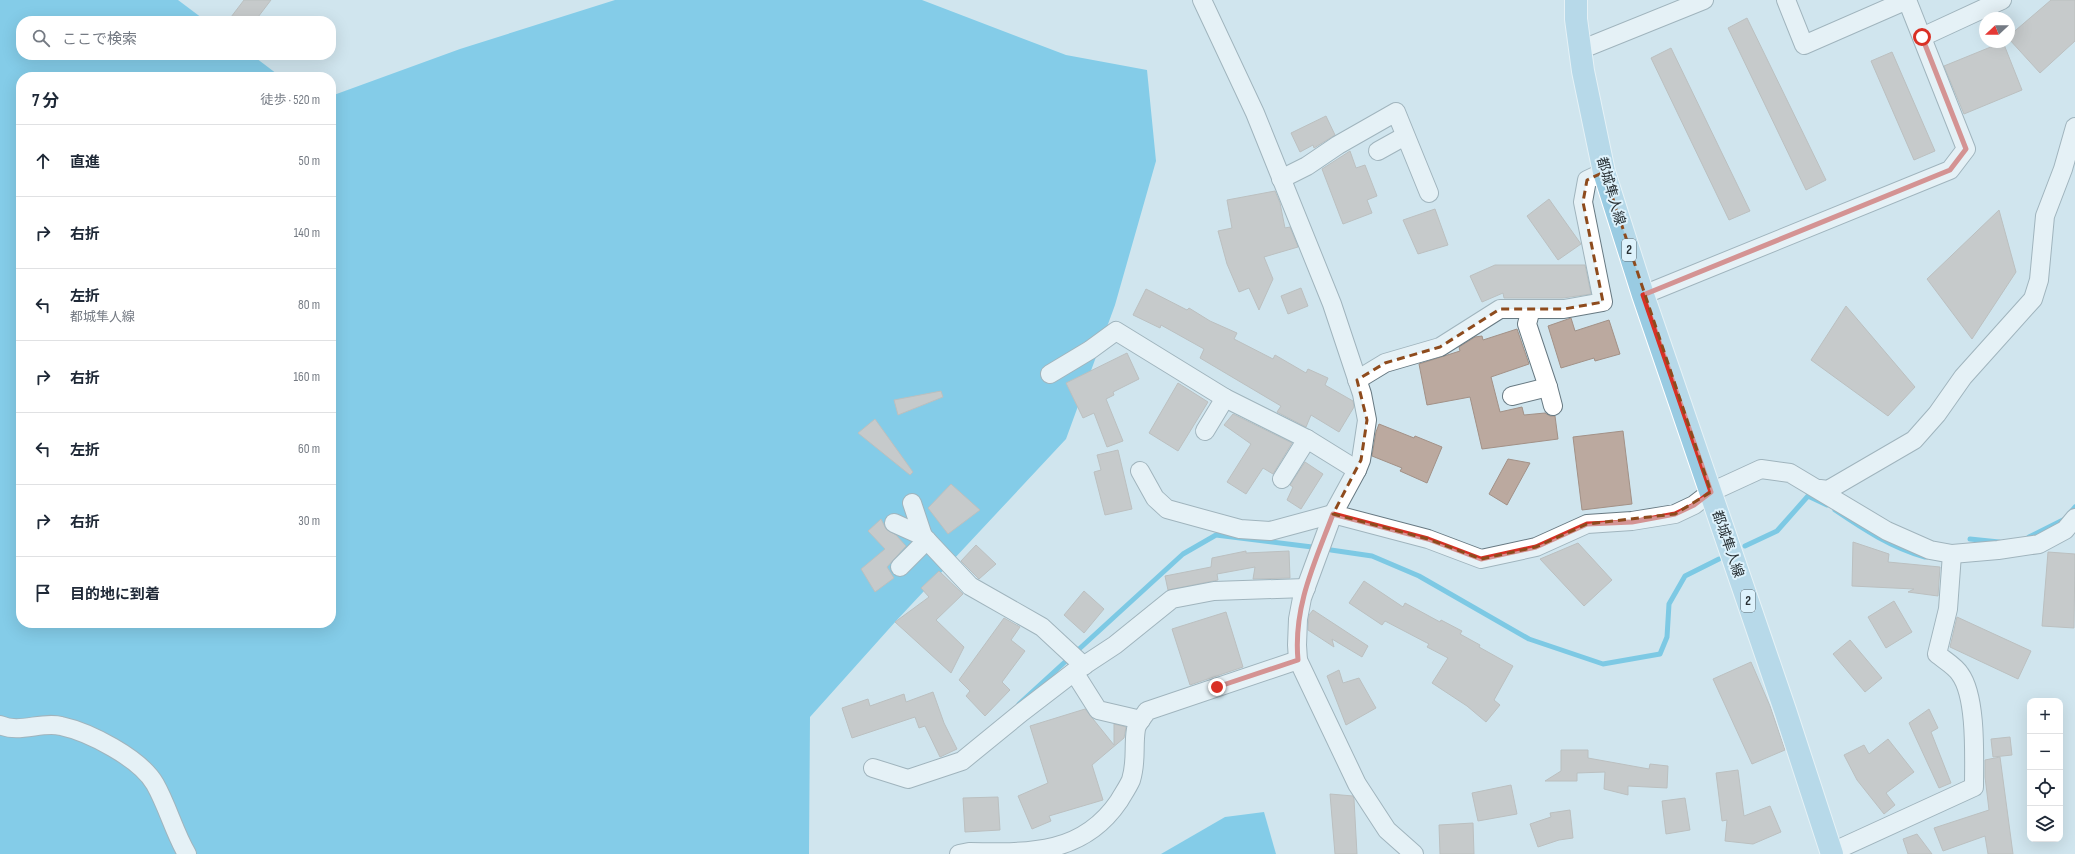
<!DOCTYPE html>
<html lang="ja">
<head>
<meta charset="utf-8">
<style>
  :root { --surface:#fff; --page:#f6f6f7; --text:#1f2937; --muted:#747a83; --line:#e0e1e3 }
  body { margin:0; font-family:"Sofia Sans Condensed","Noto Sans JP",sans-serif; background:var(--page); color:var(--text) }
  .controls { position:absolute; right:12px; bottom:12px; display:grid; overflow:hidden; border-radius:8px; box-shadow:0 4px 16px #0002 }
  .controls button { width:36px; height:36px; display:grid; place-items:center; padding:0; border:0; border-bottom:1px solid var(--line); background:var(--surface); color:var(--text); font:20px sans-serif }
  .compass { position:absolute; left:1979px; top:12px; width:36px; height:36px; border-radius:50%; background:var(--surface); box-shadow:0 4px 16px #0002; rotate:248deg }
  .stop { position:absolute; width:12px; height:12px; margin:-9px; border:3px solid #d93025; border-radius:50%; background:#fff }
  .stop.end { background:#d93025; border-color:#fff; box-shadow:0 1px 4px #0008 }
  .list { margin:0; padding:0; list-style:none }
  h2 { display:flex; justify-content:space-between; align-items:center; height:52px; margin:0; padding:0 16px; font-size:17px }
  h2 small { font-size:13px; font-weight:400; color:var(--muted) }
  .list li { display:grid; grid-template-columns:26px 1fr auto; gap:12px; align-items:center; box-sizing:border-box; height:72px; padding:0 16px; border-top:1px solid var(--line) }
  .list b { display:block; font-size:15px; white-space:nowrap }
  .list p { margin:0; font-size:13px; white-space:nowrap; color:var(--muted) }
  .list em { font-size:13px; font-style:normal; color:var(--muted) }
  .icon { flex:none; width:22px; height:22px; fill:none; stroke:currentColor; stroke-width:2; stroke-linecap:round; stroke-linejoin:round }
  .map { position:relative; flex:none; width:2075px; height:854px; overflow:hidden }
  .search { position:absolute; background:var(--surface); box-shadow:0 4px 16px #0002; left:16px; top:16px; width:320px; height:44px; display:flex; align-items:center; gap:10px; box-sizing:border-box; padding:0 14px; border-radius:16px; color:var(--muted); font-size:15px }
  .panel { position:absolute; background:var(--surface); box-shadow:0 4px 16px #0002; left:16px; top:72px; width:320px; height:556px; border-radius:16px }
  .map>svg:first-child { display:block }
  .forest { fill:#29aedf }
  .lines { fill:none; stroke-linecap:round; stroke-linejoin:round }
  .stream { stroke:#1aa7d7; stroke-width:5 }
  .building { fill:#bba99f; stroke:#a29187 }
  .minor-casing { stroke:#677982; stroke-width:20 }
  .primary-casing { stroke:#fff; stroke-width:24 }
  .minor { stroke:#fff; stroke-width:18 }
  .primary { stroke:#99cbe2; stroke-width:22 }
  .route { stroke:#d93025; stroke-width:5 }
  .marked { fill:none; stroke:#8e4b1d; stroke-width:3; stroke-dasharray:8 5; stroke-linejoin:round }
  .labels { text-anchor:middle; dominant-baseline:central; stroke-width:4; stroke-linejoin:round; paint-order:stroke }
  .shield { fill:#ddf2fc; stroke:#5e6a70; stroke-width:1 }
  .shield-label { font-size:13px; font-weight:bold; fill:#283034 }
  .street-label { font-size:14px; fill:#283034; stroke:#ddf2fc }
</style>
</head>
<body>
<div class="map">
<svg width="2075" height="854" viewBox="0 0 2075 854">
  <rect width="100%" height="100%" fill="#d0e5ee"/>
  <!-- forest -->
  <g class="forest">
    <path d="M0,0H178L206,21H21V55H252L281,77H21V623H331V96L460,49L615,0H922L1066,55L1147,70L1156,161L1115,305L1066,439L896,621L810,717L809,854H0Z"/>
    <path d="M1264,812L1276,854H1161L1225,817Z"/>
  </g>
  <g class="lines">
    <!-- stream -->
    <g class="stream">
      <path d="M1835,510C1863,529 1892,548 1925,557"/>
      <path d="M2029,537L2065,519L2075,507"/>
      <path d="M1970,539L1999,542"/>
      <path d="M1745,546L1777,531L1808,496L1827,505"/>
      <path d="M1331,550L1372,556L1419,576L1529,639L1603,664L1660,654L1667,637L1669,604L1685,576L1719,559"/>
      <path d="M1019,704L1183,554L1216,535L1312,547"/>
    </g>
  </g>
  <!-- building -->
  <g class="building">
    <path d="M244,0H271L255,21H228Z"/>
    <path d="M2051,0H2075V41L2040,73L2009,39V36Z"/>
    <path d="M1747,18L1826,180L1806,190L1728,28Z"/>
    <path d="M2003,42L2022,90L1964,114L1944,66Z"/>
    <path d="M1671,48L1750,211L1729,220L1651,58Z"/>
    <path d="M1892,52L1935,151L1914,160L1871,61Z"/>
    <path d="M1326,116L1335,135L1314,148L1313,145L1300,152L1291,133Z"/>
    <path d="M1350,151L1356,168L1365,165L1377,196L1367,200L1372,213L1343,224L1322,169Z"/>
    <path d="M1275,191L1280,203L1285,228L1290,227L1298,247L1264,257L1273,279L1259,310L1249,288L1239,292L1227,264L1218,231L1232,228L1227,200Z"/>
    <path d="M1549,199L1581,244L1558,260L1527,216Z"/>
    <path d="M1435,209L1448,245L1418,254L1403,220Z"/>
    <path d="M1999,210L2016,272L1972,339L1927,279Z"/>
    <path d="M1585,265L1591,294L1563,298H1504L1503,293L1482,302L1470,276L1495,265Z"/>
    <path d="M1301,288L1308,306L1288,314L1281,296Z"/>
    <path d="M1146,289L1187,310L1189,308L1210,321L1237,333L1234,339L1273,359L1275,355L1306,373L1308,369L1328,378L1325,385L1353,401L1354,407L1339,432L1311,415L1306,427L1277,412L1281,406L1200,358L1204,349L1161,325L1160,328L1133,315Z"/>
    <path d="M1846,306L1915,387L1888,416L1811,360Z"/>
    <path d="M1571,318L1575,331L1609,320L1620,354L1595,361L1594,358L1561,368L1548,326Z"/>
    <path d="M1517,329L1529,364L1491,377L1500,412L1522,407L1524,415L1545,413L1550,416H1555L1558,439L1482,449L1470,397L1427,405L1419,364L1460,351L1459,347L1475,337L1482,336L1483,340Z"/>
    <path d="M1127,353L1139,379L1113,392L1114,395L1106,399L1123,441L1107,447L1094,413L1083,418L1066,383Z"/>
    <path d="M1178,383L1208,402L1178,451L1149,433Z"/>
    <path d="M941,391L943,397L898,415L894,400Z"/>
    <path d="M1233,414L1292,443L1273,474L1263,468L1246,494L1227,482L1251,444L1224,425Z"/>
    <path d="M875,419L913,472L910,475L858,433Z"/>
    <path d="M1379,424L1414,438L1415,436L1442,447L1427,483L1400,471L1402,468L1372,456L1376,432Z"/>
    <path d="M1623,431L1632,504L1582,510L1573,437Z"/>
    <path d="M1118,450L1132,509L1105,515L1094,472L1101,470L1097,455Z"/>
    <path d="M1508,459L1530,463L1507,505L1489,494Z"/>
    <path d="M1305,462L1323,474L1301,509L1287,500L1293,487L1290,485Z"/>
    <path d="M951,484L980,510L948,534L928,508Z"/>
    <path d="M881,519L886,529L896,535L906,546L887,567L894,578L875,592L861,569L885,549L868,531Z"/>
    <path d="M1853,542L1889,554L1888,562L1940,567L1938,596L1908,592L1914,589L1852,586Z"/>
    <path d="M1578,543L1612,580L1584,606L1540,559Z"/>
    <path d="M976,545L996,564L979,579L961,561Z"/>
    <path d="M1246,551V553L1289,551L1290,578L1253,579L1255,567L1217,574L1218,580L1168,590L1165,576L1211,567L1212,558Z"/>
    <path d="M2048,552L2075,554L2074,628L2042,626Z"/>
    <path d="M939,571L963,594L936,620L964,647L951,673L895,622L929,597L921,588Z"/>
    <path d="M1364,581L1403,607L1405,603L1440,622L1441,620L1462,631L1460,634L1480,645L1479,647L1513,666L1494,700L1500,705L1486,722L1467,706L1432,683L1448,658L1427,647L1429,644L1385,621L1382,625L1349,603Z"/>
    <path d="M1084,591L1104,609L1084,633L1064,615Z"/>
    <path d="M1894,601L1912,632L1886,648L1868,617Z"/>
    <path d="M1313,610L1368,646L1362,657L1332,639L1334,647L1308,630L1309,615Z"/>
    <path d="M1226,612L1243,667L1190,685L1172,629Z"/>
    <path d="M1957,617L2031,651L2018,679L1950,647Z"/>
    <path d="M1004,618L1020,627L1011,640L1025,651L1002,682L1010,690L985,716L966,696L970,691L959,680Z"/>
    <path d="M1850,640L1882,678L1865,692L1833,654Z"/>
    <path d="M1751,662L1770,706L1785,750L1752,764L1713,679Z"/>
    <path d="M1339,670L1343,683L1359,678L1376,708L1346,725L1327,676Z"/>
    <path d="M933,692L944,723L957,749L940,757L925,726L919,728L915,717L852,738L842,708L868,699L870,706L904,694L906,702Z"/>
    <path d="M1085,709L1114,745V724L1126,727L1124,738L1092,765L1103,800L1049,816L1051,821L1032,829L1018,796L1048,783L1030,726Z"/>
    <path d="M1929,709L1938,728L1931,732L1951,783L1939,788L1909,723Z"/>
    <path d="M2010,737L2012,755L1993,757L1991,739Z"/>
    <path d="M1888,739L1914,772L1886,793L1895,805L1884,814L1857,780L1844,755L1864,745L1869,754Z"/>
    <path d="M1561,750H1588V758L1649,769L1650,764L1668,766L1667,788L1628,786V795L1604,789L1605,772L1577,773V781H1545L1561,771Z"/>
    <path d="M2000,757L2013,854H1988L1985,836L1943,851L1934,828L1989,810L1985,777V760Z"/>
    <path d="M1738,770L1744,816L1770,806L1781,832L1753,844L1725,841L1727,820L1722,821L1716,773Z"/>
    <path d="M1511,785L1517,814L1478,821L1472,793Z"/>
    <path d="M1330,794L1353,796L1354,799L1357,854H1335Z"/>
    <path d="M998,797L1000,830L965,832L963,798Z"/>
    <path d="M1685,798L1690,830L1666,834L1662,801Z"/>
    <path d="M1570,810L1573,838L1559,840L1538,847L1530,824L1551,817L1550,813Z"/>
    <path d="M1473,823L1474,854H1440L1439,825Z"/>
    <path d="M1917,834L1932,854H1908L1903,839Z"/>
  </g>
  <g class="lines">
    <!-- minor casing -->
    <g class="minor-casing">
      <g id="minor">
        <path d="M1202,0L1255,113L1332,304L1362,394L1367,420L1361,460L1357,470L1333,514L1302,598L1298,619L1297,645L1298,660L1357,784L1387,830L1414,854"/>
        <path d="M1922,37L2002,0"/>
        <path d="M1580,50L1704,0"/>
        <path d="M1378,151L1405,136"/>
        <path d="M1281,179L1307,166L1338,145L1396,112L1429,193"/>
        <path d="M1643,295L1950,170L1966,149L1907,0L1804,45L1786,0"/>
        <path d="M1531,309L1527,324L1548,387L1553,406"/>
        <path d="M1050,374L1090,350L1116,331L1225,398L1307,439L1357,470"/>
        <path d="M1357,380L1385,363L1440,347L1500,309H1564L1603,302L1583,202L1587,180L1604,172"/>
        <path d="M1512,396L1548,387"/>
        <path d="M1205,431L1225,398"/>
        <path d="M1140,471L1155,498L1167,509L1240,529L1270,531L1333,514L1428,539L1481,559L1536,547L1587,524L1632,521L1675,514L1694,505L1711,492L1761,469L1790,473L1887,531L1930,550L1952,554L1998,550L2039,544L2065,530L2075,518"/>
        <path d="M1282,479L1307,439"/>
        <path d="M1820,489L1828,490L1914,440L1937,414L1963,377L2033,299L2039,280L2045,216L2063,169L2075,127"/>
        <path d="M912,503L923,536L970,586L1042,627L1084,666"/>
        <path d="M894,523L923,536"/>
        <path d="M900,567L927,540"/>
        <path d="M1074,672L1098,710L1141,720"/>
        <path d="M0,725C19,734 42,721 61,726C89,732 140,758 155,784C168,807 174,832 187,854"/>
        <path d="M873,768L908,779L962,761L1022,712L1074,672L1115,645L1172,599L1214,591L1306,588"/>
        <path d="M1832,852L1974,787C1974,759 1977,697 1960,674C1955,666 1944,660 1937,654L1948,609L1952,554"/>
        <path d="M959,854L969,852C1032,853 1083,854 1119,801C1123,794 1128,787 1131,780C1137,761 1133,746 1136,729C1137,723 1144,716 1147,711L1298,660"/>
      </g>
    </g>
    <!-- primary casing -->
    <g class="primary-casing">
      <path id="primary" d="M1576,0V19L1583,71L1604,172L1643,295L1785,710L1832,854"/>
    </g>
    <!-- minor -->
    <use href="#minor" class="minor"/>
    <!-- primary -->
    <use href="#primary" class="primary"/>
  </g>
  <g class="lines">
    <!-- route -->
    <path class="route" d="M1217,687L1298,660C1293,607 1315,562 1333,514L1428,539L1481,559L1536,547L1587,524L1632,522L1675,514L1694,505L1711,492L1643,295L1950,170L1966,149L1922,37"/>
  </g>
  <!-- marked area -->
  <path d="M0 0H2075V854H0ZM1604,172L1711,492L1675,514L1587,524L1536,547L1481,559L1428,539L1333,514L1361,460L1367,420L1357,380L1385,363L1440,347L1500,309H1564L1603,302L1583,202L1587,180Z" fill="#d0e5ee" fill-opacity=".55" fill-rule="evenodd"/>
  <path class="marked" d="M1604,172L1711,492L1675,514L1587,524L1536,547L1481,559L1428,539L1333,514L1361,460L1367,420L1357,380L1385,363L1440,347L1500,309H1564L1603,302L1583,202L1587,180Z"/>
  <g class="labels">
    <!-- shield labels -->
    <g class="shield">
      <rect x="1622" y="239" width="14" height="22" rx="3"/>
      <rect x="1741" y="590" width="14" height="22" rx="3"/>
    </g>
    <g class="shield-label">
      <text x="1629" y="250">2</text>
      <text x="1748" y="601">2</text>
    </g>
    <!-- street labels -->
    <g class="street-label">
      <text transform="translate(1611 191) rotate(74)">都城隼人線</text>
      <text transform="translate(1728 544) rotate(71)">都城隼人線</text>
    </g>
  </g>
</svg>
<div class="controls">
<button>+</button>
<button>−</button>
<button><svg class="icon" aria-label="locate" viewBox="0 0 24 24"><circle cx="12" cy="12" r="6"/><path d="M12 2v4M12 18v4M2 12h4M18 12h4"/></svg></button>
<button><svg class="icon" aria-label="layers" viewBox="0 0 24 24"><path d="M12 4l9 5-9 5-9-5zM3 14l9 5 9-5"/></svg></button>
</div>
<svg class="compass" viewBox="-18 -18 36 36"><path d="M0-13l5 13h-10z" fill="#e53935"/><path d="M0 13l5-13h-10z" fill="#747a83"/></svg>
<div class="stop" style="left:1922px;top:37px"></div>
<div class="stop end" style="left:1217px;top:687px"></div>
<div class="search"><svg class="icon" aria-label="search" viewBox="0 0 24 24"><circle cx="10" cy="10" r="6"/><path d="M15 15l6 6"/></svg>ここで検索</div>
<section class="panel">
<h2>7 分<small>徒歩 · 520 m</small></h2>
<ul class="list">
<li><svg class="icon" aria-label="ahead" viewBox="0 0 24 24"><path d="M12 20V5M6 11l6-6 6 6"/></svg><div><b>直進</b></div><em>50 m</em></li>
<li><svg class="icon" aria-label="right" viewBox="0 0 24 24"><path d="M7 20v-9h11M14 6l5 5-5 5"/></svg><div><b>右折</b></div><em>140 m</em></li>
<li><svg class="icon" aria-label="left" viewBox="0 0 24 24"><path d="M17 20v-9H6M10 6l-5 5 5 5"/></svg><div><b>左折</b><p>都城隼人線</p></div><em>80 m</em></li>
<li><svg class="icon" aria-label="right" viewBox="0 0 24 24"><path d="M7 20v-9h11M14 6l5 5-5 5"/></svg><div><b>右折</b></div><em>160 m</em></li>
<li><svg class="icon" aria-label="left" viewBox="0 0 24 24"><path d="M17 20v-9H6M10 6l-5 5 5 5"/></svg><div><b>左折</b></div><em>60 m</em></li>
<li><svg class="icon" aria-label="right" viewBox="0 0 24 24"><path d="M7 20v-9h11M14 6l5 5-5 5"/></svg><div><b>右折</b></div><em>30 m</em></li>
<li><svg class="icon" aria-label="arrive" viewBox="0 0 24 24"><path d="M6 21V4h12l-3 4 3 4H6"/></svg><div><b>目的地に到着</b></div></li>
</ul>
</section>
</div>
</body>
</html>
